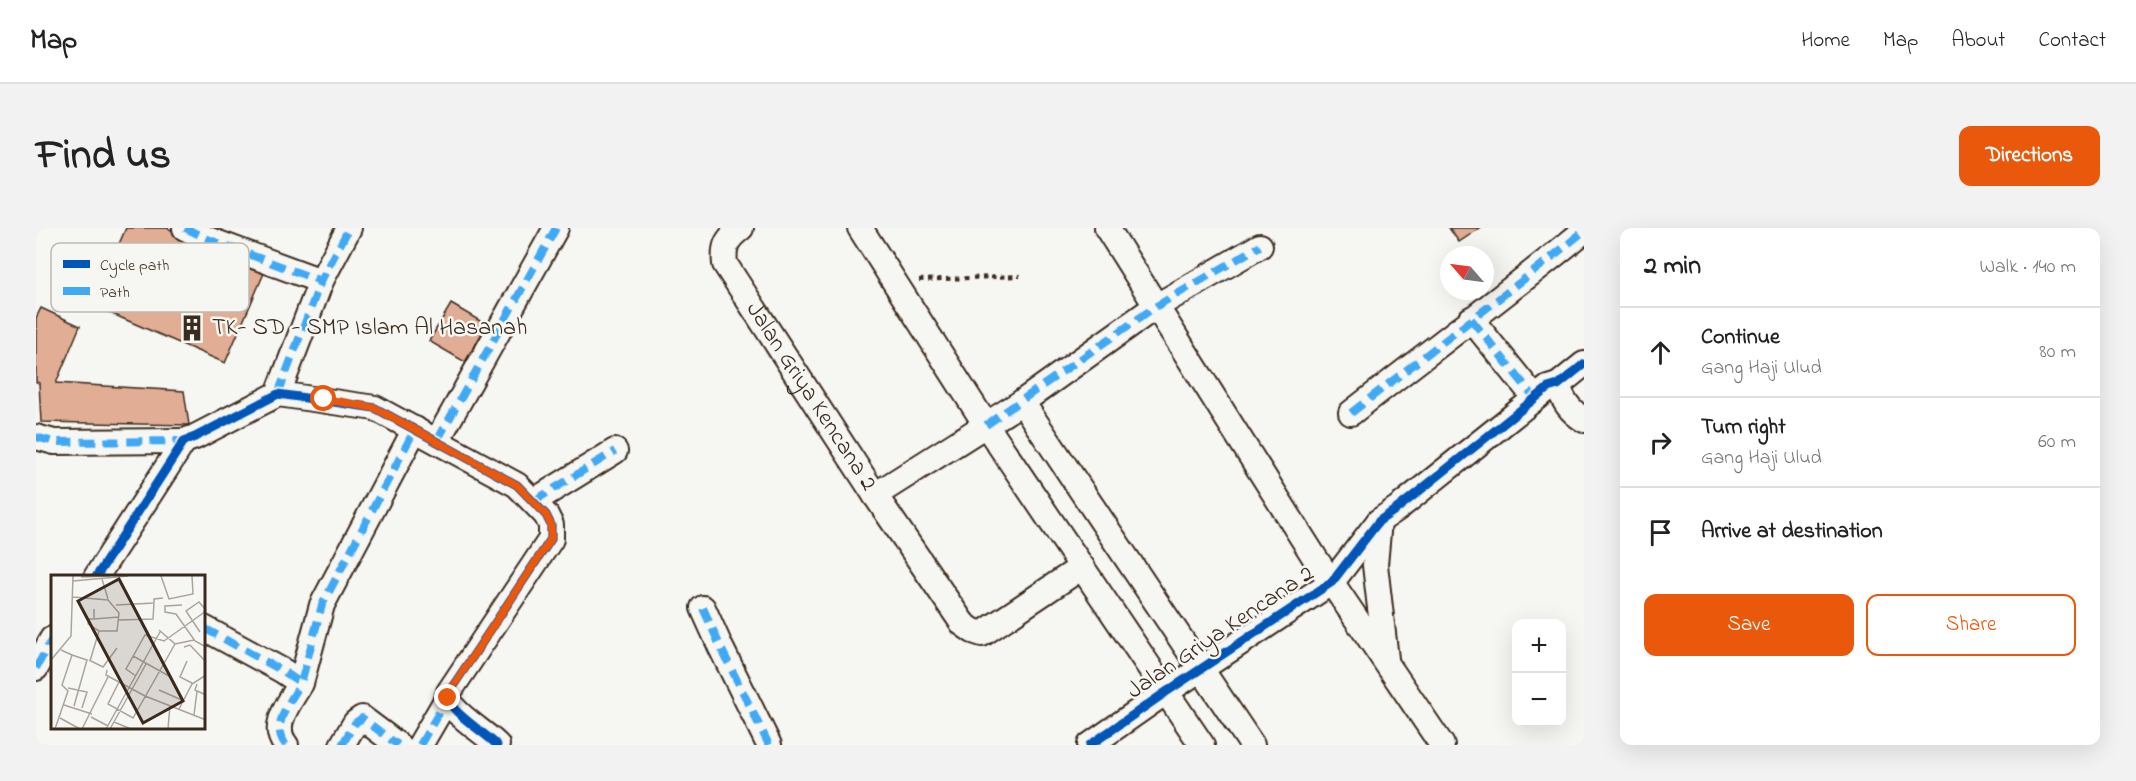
<!DOCTYPE html>
<html lang="en">
<head>
<meta charset="utf-8">
<style>
  :root { --surface:#fff; --page:#f2f2f2; --text:#222; --muted:#767676; --line:#e0e0e0; --accent:#ea580c }
  body { margin:0; font-family:"Indie Flower",sans-serif; background:var(--page); color:var(--text) }
  .controls { position:absolute; right:18px; bottom:18px; display:grid; overflow:hidden; border-radius:12px; box-shadow:0 6px 24px #0002 }
  .controls button { width:54px; height:54px; display:grid; place-items:center; padding:0; border:0; border-bottom:2px solid var(--line); background:var(--surface); color:var(--text); font:30px sans-serif }
  .compass { position:absolute; left:1404px; top:18px; width:54px; height:54px; border-radius:50%; background:var(--surface); box-shadow:0 6px 24px #0002; rotate:298deg }
  .stop { position:absolute; width:18px; height:18px; margin:-14px; border:4px solid #ea580c; border-radius:50%; background:#fff }
  .stop.end { background:#ea580c; border-color:#fff; box-shadow:0 2px 6px #0008 }
  .list { margin:0; padding:0; list-style:none }
  h2 { display:flex; justify-content:space-between; align-items:center; height:78px; margin:0; padding:0 24px; font-size:26px }
  h2 small { font-size:20px; font-weight:400; color:var(--muted) }
  .list li { display:grid; grid-template-columns:39px 1fr auto; gap:18px; align-items:center; box-sizing:border-box; height:90px; padding:0 24px; border-top:2px solid var(--line) }
  .list b { display:block; font-size:22px; white-space:nowrap }
  .list p { margin:0; font-size:20px; white-space:nowrap; color:var(--muted) }
  .list em { font-size:20px; font-style:normal; color:var(--muted) }
  .actions { display:flex; gap:12px; padding:18px 24px }
  .actions a { flex:1; padding:14px 0; border:2px solid var(--accent); border-radius:12px; text-align:center; font-size:21px; color:var(--accent) }
  .actions .main { background:var(--accent); color:#fff }
  .icon { flex:none; width:33px; height:33px; fill:none; stroke:currentColor; stroke-width:2; stroke-linecap:round; stroke-linejoin:round }
  .map { position:relative; flex:none; width:1548px; height:517px; overflow:hidden; border-radius:12px }
  header { display:flex; align-items:center; gap:36px; box-sizing:border-box; height:84px; padding:0 30px; background:var(--surface); border-bottom:2px solid var(--line) }
  header strong { font-size:28px }
  nav { display:flex; gap:33px; margin-inline-start:auto; font-size:21px }
  .intro { display:flex; align-items:center; justify-content:space-between; box-sizing:border-box; height:144px; padding:0 36px }
  h1 { margin:0; font-size:42px }
  .button { padding:15px 27px; border-radius:12px; background:var(--accent); color:#fff; font-size:21px; font-weight:700 }
  main { display:flex; gap:36px; padding:0 36px }
  aside { flex:1; background:var(--surface); border-radius:12px; box-shadow:0 6px 24px #0002 }
  .map>svg:first-child { display:block }
  .building { fill:#e1ad95; stroke:#3b2a1e; stroke-width:1.5 }
  .lines { fill:none; stroke-linecap:round; stroke-linejoin:round }
  .minor-casing { stroke:#3b2a1e; stroke-width:28 }
  .path { stroke:#3b2a1e; stroke-width:4; stroke-dasharray:4.5 4.5; stroke-linecap:butt }
  .minor { stroke:#f6f6f2; stroke-width:24 }
  .quiet { stroke:#3fa9f5; stroke-width:8; stroke-dasharray:15 8; stroke-linecap:butt }
  .cycleway-casing { stroke:#f6f6f2; stroke-width:13 }
  .cycleway { stroke:#0057b8; stroke-width:9 }
  .route { stroke:#ea580c; stroke-width:8 }
  .labels { text-anchor:middle; dominant-baseline:central; stroke-width:5; stroke-linejoin:round; paint-order:stroke }
  .poi-label { font-size:24px; fill:#3b2a1e; stroke:#f6f6f2; text-anchor:start }
  .street-label { font-size:24px; fill:#3b2a1e; stroke:#f6f6f2 }
  .inset-road { fill:none; stroke:#aba49d; stroke-width:1.5 }
  .view { fill:#3b2a1e; fill-opacity:0.15; stroke:#3b2a1e; stroke-width:3 }
  .inset-edge { fill:none; stroke:#3b2a1e; stroke-width:3 }
  .key { fill:#f6f6f2; stroke:#beb9b2; stroke-width:1.5 }
  .key-label { font-size:16px; fill:#3b2a1e }
</style>
</head>
<body>
<header>
<strong>Map</strong>
<nav><a>Home</a><a>Map</a><a>About</a><a>Contact</a></nav>
</header>
<div class="intro"><h1>Find us</h1><a class="button">Directions</a></div>
<main>
<div class="map">
<svg width="1548" height="517" viewBox="0 0 1548 517">
  <rect width="100%" height="100%" fill="#f6f6f2"/>
  <filter id="ink" filterUnits="userSpaceOnUse"><feTurbulence type="fractalNoise" baseFrequency=".0167" numOctaves="2"/><feDisplacementMap in="SourceGraphic" scale="12" xChannelSelector="R" yChannelSelector="G"/><feConvolveMatrix kernelMatrix="1 2 1 2 8 2 1 2 1" color-interpolation-filters="sRGB"/></filter>
  <g filter="url(#ink)">
    <!-- building -->
    <g class="building">
      <path d="M90,0H131L229,43L189,135L26,64L45,20L75,34Z"/>
      <path d="M1413,0H1444L1423,14Z"/>
      <path d="M415,76L451,97L429,134L393,113Z"/>
      <path d="M5,80L44,98L20,155L148,163L153,197L5,194L3,155L0,154V90Z"/>
    </g>
    <g class="lines">
      <!-- minor casing -->
      <g class="minor-casing">
        <g id="minor">
          <path d="M149,0L174,12L285,53"/>
          <path id="s1" d="M705,0C691,11 687,17 689,36L839,267L927,396L937,403L946,406L1046,339"/>
          <path d="M824,0L950,197L1166,517"/>
          <path d="M1071,0L1279,330L1406,517"/>
          <path d="M1435,91L1499,170"/>
          <path d="M1522,157C1527,173 1534,183 1548,192"/>
          <path d="M242,166L285,53L313,0"/>
          <path d="M986,174L1216,517"/>
          <path d="M1315,185C1393,124 1472,65 1548,3"/>
          <path d="M0,209L18,214L148,213"/>
          <path d="M401,213L520,0"/>
          <path d="M839,267L986,174L1119,79L1224,18"/>
          <path d="M498,273L579,223"/>
          <path d="M1343,293L1339,337L1350,431"/>
          <path d="M60,349L148,213L159,209L242,166L339,180L481,257L510,287L515,297V311L413,464C412,469 411,469 413,474C422,489 448,504 461,517"/>
          <path d="M667,380L685,420L733,517"/>
          <path d="M168,400L247,443L265,455L286,377L379,201"/>
          <path d="M0,440L16,411"/>
          <path d="M250,517C233,498 255,473 265,455"/>
          <path d="M306,517L319,495L326,490L362,517"/>
          <path d="M384,517L412,469"/>
          <path d="M1054,517L1130,464L1296,354L1343,293L1362,280L1512,160L1522,157L1548,136"/>
        </g>
      </g>
      <!-- path -->
      <path class="path" d="M883,52L984,48"/>
      <!-- minor -->
      <use href="#minor" class="minor"/>
      <!-- quiet -->
      <g class="quiet">
        <path d="M149,0L174,12L285,53"/>
        <path d="M1435,91L1499,170"/>
        <path d="M242,166L285,53L313,0"/>
        <path d="M1315,185C1393,124 1472,65 1548,3"/>
        <path d="M950,197L1119,79L1224,18"/>
        <path d="M0,209L18,214L148,213"/>
        <path d="M401,213L520,0"/>
        <path d="M498,273L579,223"/>
        <path d="M667,380L685,420L733,517"/>
        <path d="M168,400L247,443L265,455L286,377L379,201"/>
        <path d="M0,440L16,411"/>
        <path d="M250,517C233,498 255,473 265,455"/>
        <path d="M306,517L319,495L326,490L362,517"/>
        <path d="M384,517L412,469"/>
      </g>
      <!-- cycleway casing -->
      <g class="cycleway-casing">
        <g id="cycleway">
          <path d="M60,349L148,213L159,209L242,166L339,180L481,257L510,287L515,297V311L413,464C412,469 411,469 413,474C422,489 448,504 461,517"/>
          <path d="M1054,517L1130,464L1296,354L1343,293L1362,280L1512,160L1522,157L1548,136"/>
        </g>
      </g>
      <!-- cycleway -->
      <use href="#cycleway" class="cycleway"/>
    </g>
  </g>
  <g class="lines" filter="url(#ink)">
    <!-- route -->
    <path class="route" d="M288,171L339,180L481,257L510,287L515,297V311L413,464L412,470"/>
  </g>
  <!-- icons -->
  <defs>
    <g id="building-bare" transform="scale(2.07)"><path d="M-4-6H4V6H1V3H-1V6H-4ZM-2.5-4.3h1.7v1.8h-1.7ZM.8-4.3h1.7v1.8H.8ZM-2.5-1h1.7V.8h-1.7ZM.8-1h1.7V.8H.8Z" fill="#3b2a1e" stroke="#f6f6f2" stroke-width="2.5" paint-order="stroke"/></g>
  </defs>
  <g fill-rule="evenodd">
    <use href="#building-bare" x="156" y="100"/>
  </g>
  <g class="labels">
    <!-- poi labels -->
    <g class="poi-label">
      <text x="176" y="100">TK- SD - SMP Islam Al Hasanah</text>
    </g>
    <!-- street labels -->
    <g class="street-label">
      <text stroke="none"><textPath href="#s1" startOffset="200">Jalan Griya Kencana 2</textPath></text>
      <text transform="translate(1185 405) rotate(-34)">Jalan Griya Kencana 2</text>
    </g>
  </g>
  <!-- overview -->
  <g transform="translate(15 347)">
    <rect width="154" height="154" fill="#f6f6f2"/>
    <path class="inset-road" d="M110,1L118,24L142,19L141,1M30,2L59,1M51,4L57,24M22,6L77,1M22,22L57,25L68,38L66,56H48L39,86M65,30L103,28V24L112,23M131,30L114,31V37L125,39L144,66L155,72M43,34V44L68,42M43,44H38L37,49L48,56M68,45L102,44L103,28M149,57L135,36L148,27L155,35M124,69L143,65M133,72L139,70L155,87M21,80L36,85L23,131M82,81L118,101M0,85L20,61L22,1M38,85L52,92L66,73M136,86L129,102L141,108M56,95L55,100L94,121L155,145M85,101L75,94L94,60L113,66L155,36M68,107L57,129L82,143L124,69L108,55M146,109L144,115L155,120M17,113L36,117L31,133M108,115L133,126M13,130L41,139M128,134L141,109L155,100M143,140L146,116M40,142L57,151M9,143L29,154M63,147L80,154M4,154L17,116L11,110L21,80L10,75M31,154L57,102M55,154L109,57M59,154L95,89M117,154L119,130"/>
    <path class="view" d="M68,4L132,126L92,148L27,26Z"/>
    <rect width="154" height="154" class="inset-edge"/>
  </g>
  <!-- legend -->
  <rect x="15" y="15" width="198" height="69" rx="9" class="key"/>
  <rect x="27" y="32" width="27" height="8" fill="#0057b8"/>
  <rect x="27" y="59" width="27" height="8" fill="#3fa9f5"/>
  <g class="key-label">
    <text x="64" y="42">Cycle path</text>
    <text x="64" y="69">Path</text>
  </g>
</svg>
<div class="controls">
<button>+</button>
<button>−</button>
</div>
<svg class="compass" viewBox="-18 -18 36 36"><path d="M0-13l5 13h-10z" fill="#e53935"/><path d="M0 13l5-13h-10z" fill="#767676"/></svg>
<div class="stop" style="left:288px;top:171px"></div>
<div class="stop end" style="left:412px;top:470px"></div>
</div>
<aside>
<h2>2 min<small>Walk · 140 m</small></h2>
<ul class="list">
<li><svg class="icon" aria-label="ahead" viewBox="0 0 24 24"><path d="M12 20V5M6 11l6-6 6 6"/></svg><div><b>Continue</b><p>Gang Haji Ulud</p></div><em>80 m</em></li>
<li><svg class="icon" aria-label="right" viewBox="0 0 24 24"><path d="M7 20v-9h11M14 6l5 5-5 5"/></svg><div><b>Turn right</b><p>Gang Haji Ulud</p></div><em>60 m</em></li>
<li><svg class="icon" aria-label="arrive" viewBox="0 0 24 24"><path d="M6 21V4h12l-3 4 3 4H6"/></svg><div><b>Arrive at destination</b></div></li>
</ul>
<div class="actions"><a class="main">Save</a><a>Share</a></div>
</aside>
</main>
</body>
</html>
